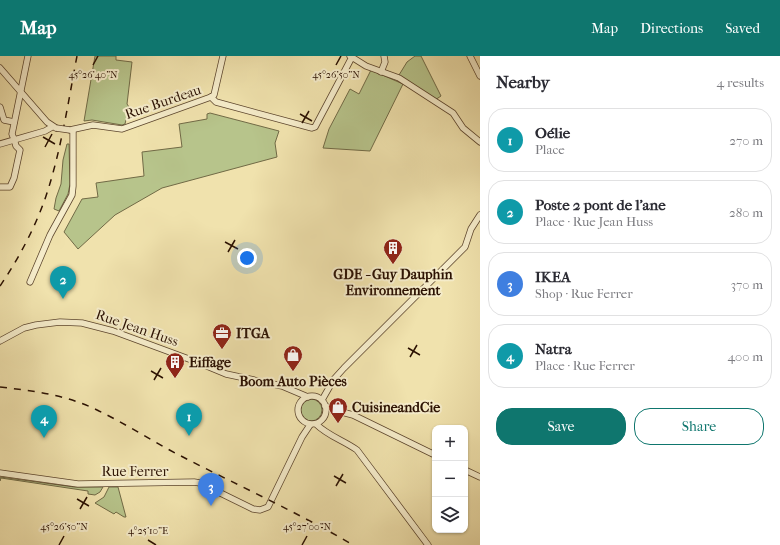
<!DOCTYPE html>
<html lang="en">
<head>
<meta charset="utf-8">
<style>
  :root { --surface:#fff; --page:#f2f2f3; --text:#2b2b33; --muted:#7c7c81; --line:#e1e1e2; --accent:#0f766e }
  body { margin:0; font-family:"IM FELL French Canon",serif; background:var(--page); color:var(--text) }
  .controls { position:absolute; right:12px; bottom:12px; display:grid; overflow:hidden; border-radius:8px; box-shadow:0 1px 3px #0004 }
  .controls button { width:36px; height:36px; display:grid; place-items:center; padding:0; border:0; border-bottom:1px solid var(--line); background:var(--surface); color:var(--text); font:20px sans-serif }
  .you { position:absolute; left:247px; top:202px; width:14px; height:14px; margin:-10px; border:3px solid #fff; border-radius:50%; background:#1a73e8; box-shadow:0 0 0 6px #1a73e833 }
  .badge { display:grid; place-items:center; width:26px; height:26px; border-radius:50%; background:var(--accent); color:#fff; font-size:13px; font-weight:700 }
  .pin { position:absolute; translate:-50% -33px; filter:drop-shadow(0 1px 2px #0008) }
  .pin::after { content:''; position:absolute; top:21px; width:14px; height:12px; background:inherit; clip-path:polygon(0 0,100% 0,50% 100%) }
  .list { margin:0; padding:0; list-style:none }
  h2 { display:flex; justify-content:space-between; align-items:center; height:52px; margin:0; padding:0 16px; font-size:17px }
  h2 small { font-size:13px; font-weight:400; color:var(--muted) }
  .list li { display:grid; grid-template-columns:26px 1fr auto; gap:12px; align-items:center; box-sizing:border-box; height:64px; margin:0 8px 8px; padding:0 8px; border:1px solid var(--line); border-radius:16px }
  .list b { display:block; font-size:15px; white-space:nowrap }
  .list p { margin:0; font-size:13px; white-space:nowrap; color:var(--muted) }
  .list em { font-size:13px; font-style:normal; color:var(--muted) }
  .actions { display:flex; gap:8px; padding:12px 16px }
  .actions a { flex:1; padding:9px 0; border:1px solid var(--accent); border-radius:16px; text-align:center; font-size:14px; color:var(--accent) }
  .actions .main { background:var(--accent); color:#fff }
  .icon { flex:none; width:22px; height:22px; fill:none; stroke:currentColor; stroke-width:2; stroke-linecap:round; stroke-linejoin:round }
  .map { position:relative; flex:none; width:480px; height:489px; overflow:hidden }
  header { display:flex; align-items:center; gap:24px; box-sizing:border-box; height:56px; padding:0 20px; background:var(--accent); color:#fff }
  header strong { font-size:19px }
  nav { display:flex; gap:22px; margin-inline-start:auto; font-size:14px }
  main { display:flex }
  aside { flex:1; background:var(--surface) }
  .map>svg:first-child { display:block }
  .green { fill:#b7c48b; stroke:#716a46 }
  .lines { fill:none; stroke-linecap:round; stroke-linejoin:round }
  .minor-casing { stroke:#5c452d; stroke-width:7 }
  .minor { stroke:#f5ecca; stroke-width:5.5 }
  .rail { stroke:#2b1102; stroke-width:1.5; stroke-dasharray:7 7; stroke-linecap:butt }
  .minor-bridge-casing { stroke:#5c452d; stroke-width:7; stroke-linecap:butt }
  .minor-bridge { stroke:#f5ecca; stroke-width:5.5 }
  .ticks { fill:none; stroke:#2b1102; stroke-width:1.5 }
  .labels { text-anchor:middle; dominant-baseline:central; stroke-width:4; stroke-linejoin:round; paint-order:stroke }
  .street-label { font-size:14px; fill:#2b1102; stroke:#f5ecca }
  .poi-label { font-size:14px; font-weight:bold; fill:#2b1102; stroke:#f5ecca; text-anchor:start }
  .ticks-label { font-size:10px; text-anchor:middle; fill:#2b1102; stroke:#f5ecca; stroke-width:4; stroke-linejoin:round; paint-order:stroke }
</style>
</head>
<body>
<header>
<strong>Map</strong>
<nav><a>Map</a><a>Directions</a><a>Saved</a></nav>
</header>
<main>
<div class="map">
<svg width="480" height="489" viewBox="0 0 480 489">
  <rect width="100%" height="100%" fill="#f0e2ad"/>
  <filter id="stains"><feTurbulence type="fractalNoise" baseFrequency=".005" numOctaves="4"/><feColorMatrix values="0 0 0 0 .2 0 0 0 0 .09 0 0 0 0 .02 0 0 0 .5 -.17"/></filter>
  <radialGradient id="worn" r=".72"><stop offset=".6" stop-color="#630" stop-opacity="0"/><stop offset="1" stop-color="#630" stop-opacity=".3"/></radialGradient>
  <!-- green -->
  <g class="green">
    <path d="M95,0H116V4L132,6L127,48L129,51L125,68L122,69L92,64L84,65Z"/>
    <path d="M415,0H421L441,40L435,44L399,19L407,6Z"/>
    <path d="M371,14L403,28L370,95L323,92L329,73L350,33L359,38Z"/>
    <path d="M210,57L279,75L275,87L277,101L162,132L115,159L78,193L64,176L82,143L98,141L96,127L144,120L142,96L182,91L179,68L207,63V58Z"/>
    <path d="M67,88H69L70,128L68,138L59,155L54,153L56,142L61,128L63,104Z"/>
    <circle cx="311" cy="354" r="11"/>
    <path d="M0,421L74,431H103L100,436L95,439L88,438V435L1,422L0,425Z"/>
    <path d="M109,431H118L126,461H124L116,456L114,458L95,447L104,441Z"/>
  </g>
  <g class="lines">
    <!-- minor casing -->
    <g class="minor-casing">
      <g id="minor">
        <path d="M350,0L366,10L399,22L453,57L463,72L480,86"/>
        <path d="M470,0L480,20"/>
        <path d="M0,12L47,66L56,72"/>
        <path d="M381,16L385,6L384,0"/>
        <path d="M211,41L216,46L312,72L315,71L352,1"/>
        <path d="M0,51L4,64L14,66"/>
        <path d="M70,74L93,69L122,73L211,41L214,39L223,0"/>
        <path d="M0,88L45,75L52,71"/>
        <path d="M0,131H10L14,122L20,94L16,90L14,83L12,78L28,0"/>
        <path d="M30,226L50,179L72,139L73,130V74"/>
        <path d="M0,285L24,272L36,269L60,266L82,267L113,275L197,306L226,318L282,330L308,341"/>
        <circle cx="312" cy="354" r="14"/>
        <path d="M322,344L334,323L344,312L465,191L471,173L480,159"/>
        <path d="M325,350L338,355L353,359L435,399"/>
        <path d="M316,368C328,380 343,384 357,394L428,489"/>
        <path d="M465,414L480,421"/>
        <path d="M0,417L78,428L194,426L200,427L253,453L260,454L268,451L302,381L310,369"/>
      </g>
    </g>
    <!-- minor -->
    <use href="#minor" class="minor"/>
    <!-- rail -->
    <g class="rail">
      <path d="M0,230C19,202 35,172 46,140C61,95 68,47 77,0"/>
      <path d="M0,331C34,335 68,339 99,355C126,368 152,385 179,399C237,429 297,456 353,489"/>
    </g>
    <!-- minor-bridge casing -->
    <g class="minor-bridge-casing">
      <path id="minor-bridge" d="M56,72L70,74"/>
    </g>
    <!-- minor-bridge -->
    <use href="#minor-bridge" class="minor-bridge"/>
  </g>
  <!-- ticks -->
  <path class="ticks" d="M93,9L98,0M336,9L341,0M300,58L312,65M302,67L309,55M43,81L55,88M45,91L52,78M225,186L238,193M228,196L235,184M408,292L420,299M410,301L417,289M151,315L163,322M154,324L161,312M334,420L346,427M336,430L343,418M77,443L89,450M80,453L87,441M148,484L156,489M59,489L64,480M302,489L307,480"/>
  <!-- icons -->
  <defs>
    <g id="building-pin" transform="scale(1)"><path d="M0 17L-7.5 6A9.5 9.5 0 1 1 7.5 6Z" fill="#8f2418" stroke="#f5ecca"/><path d="M-4-6H4V6H1V3H-1V6H-4ZM-2.5-4.3h1.7v1.8h-1.7ZM.8-4.3h1.7v1.8H.8ZM-2.5-1h1.7V.8h-1.7ZM.8-1h1.7V.8H.8Z" fill="#fff"/></g>
    <g id="office-pin" transform="scale(1)"><path d="M0 17L-7.5 6A9.5 9.5 0 1 1 7.5 6Z" fill="#8f2418" stroke="#f5ecca"/><path d="M-6-3h4V-5.5h4V-3h4V5H-6ZM-1-4.5V-3h2v-1.5ZM-6 0V1H6V0Z" fill="#fff"/></g>
    <g id="shop-pin" transform="scale(1)"><path d="M0 17L-7.5 6A9.5 9.5 0 1 1 7.5 6Z" fill="#8f2418" stroke="#f5ecca"/><path d="M-5-2.5h2.3a2.7 3.5 0 0 1 5.4 0H5L5.5 6h-11ZM-1.5-2.5h3a1.5 2.3 0 0 0-3 0Z" fill="#fff"/></g>
  </defs>
  <g fill-rule="evenodd">
    <use href="#building-pin" x="393" y="192"/>
    <use href="#office-pin" x="222" y="277"/>
    <use href="#shop-pin" x="293" y="299"/>
    <use href="#building-pin" x="175" y="306"/>
    <use href="#shop-pin" x="338" y="351"/>
  </g>
  <g class="labels">
    <!-- street labels -->
    <g class="street-label">
      <text transform="translate(163 46) rotate(-19)">Rue Burdeau</text>
      <text transform="translate(137 272) rotate(19)">Rue Jean Huss</text>
      <text x="135" y="415">Rue Ferrer</text>
    </g>
    <!-- poi labels -->
    <g class="poi-label">
      <text x="393" y="218" text-anchor="middle">GDE - Guy Dauphin<tspan x="393" dy="16">Environnement</tspan></text>
      <text x="236" y="277">ITGA</text>
      <text x="189" y="306">Eiffage</text>
      <text x="293" y="325" text-anchor="middle">Boom Auto Pièces</text>
      <text x="352" y="351">CuisineandCie</text>
    </g>
  </g>
  <g class="ticks-label">
    <text x="93" y="22">45°26'40"N</text>
    <text x="336" y="22">45°26'50"N</text>
    <text x="64" y="474">45°26'50"N</text>
    <text x="307" y="474">45°27'00"N</text>
    <text x="148" y="478">4°25'10"E</text>
  </g>
  <rect width="100%" height="100%" filter="url(#stains)"/>
  <rect width="100%" height="100%" fill="url(#worn)"/>
</svg>
<div class="controls">
<button>+</button>
<button>−</button>
<button><svg class="icon" aria-label="layers" viewBox="0 0 24 24"><path d="M12 4l9 5-9 5-9-5zM3 14l9 5 9-5"/></svg></button>
</div>
<div class="you"></div>
<div class="pin badge" style="left:189px;top:380px;background:#0f9aa8">1</div>
<div class="pin badge" style="left:63px;top:243px;background:#0f9aa8">2</div>
<div class="pin badge" style="left:211px;top:450px;background:#3f7fe0">3</div>
<div class="pin badge" style="left:44px;top:382px;background:#0f9aa8">4</div>
</div>
<aside>
<h2>Nearby<small>4 results</small></h2>
<ul class="list">
<li><span class="badge" style="background:#0f9aa8">1</span><div><b>Oélie</b><p>Place</p></div><em>270 m</em></li>
<li><span class="badge" style="background:#0f9aa8">2</span><div><b>Poste 2 pont de l'ane</b><p>Place · Rue Jean Huss</p></div><em>280 m</em></li>
<li><span class="badge" style="background:#3f7fe0">3</span><div><b>IKEA</b><p>Shop · Rue Ferrer</p></div><em>370 m</em></li>
<li><span class="badge" style="background:#0f9aa8">4</span><div><b>Natra</b><p>Place · Rue Ferrer</p></div><em>400 m</em></li>
</ul>
<div class="actions"><a class="main">Save</a><a>Share</a></div>
</aside>
</main>
</body>
</html>
